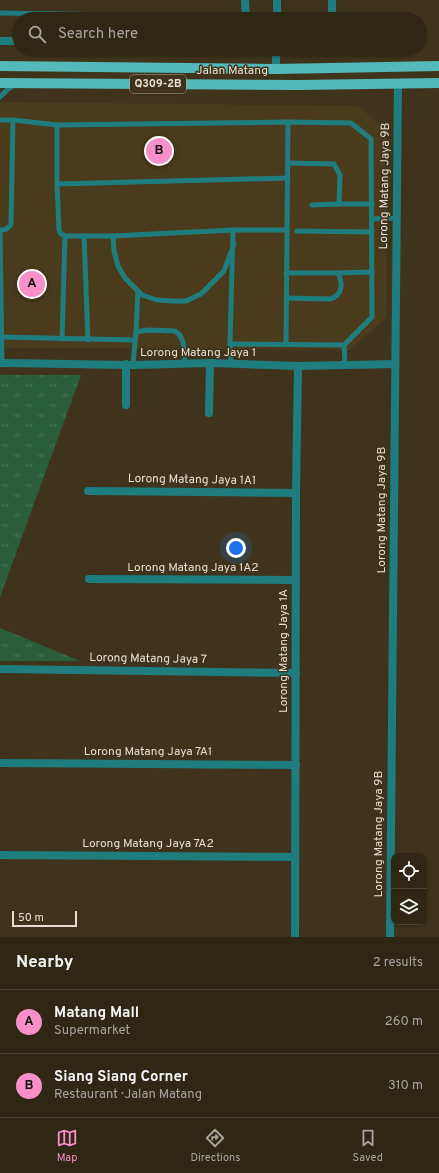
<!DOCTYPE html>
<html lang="en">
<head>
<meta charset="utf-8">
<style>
  :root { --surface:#2f2714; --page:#372f1d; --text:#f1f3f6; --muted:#a7a5a0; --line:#4a4434; --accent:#f98fc9 }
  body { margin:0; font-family:Overpass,sans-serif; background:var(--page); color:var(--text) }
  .controls { position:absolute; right:12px; bottom:12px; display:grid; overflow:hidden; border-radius:8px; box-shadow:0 1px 3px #0004 }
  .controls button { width:36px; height:36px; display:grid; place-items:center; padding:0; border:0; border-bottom:1px solid var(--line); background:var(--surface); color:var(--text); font:20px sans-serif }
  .scale { position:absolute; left:12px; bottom:10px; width:65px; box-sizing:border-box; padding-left:4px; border:2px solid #e6dfd1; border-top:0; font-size:11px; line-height:14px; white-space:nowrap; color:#e6dfd1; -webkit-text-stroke:3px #3f341b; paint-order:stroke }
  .you { position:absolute; left:236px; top:548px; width:14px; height:14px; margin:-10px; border:3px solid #fff; border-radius:50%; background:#1a73e8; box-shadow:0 0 0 6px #1a73e833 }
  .badge { display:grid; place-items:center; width:26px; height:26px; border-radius:50%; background:var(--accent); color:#111; font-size:13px; font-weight:700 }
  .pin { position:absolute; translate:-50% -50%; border:2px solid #fff; box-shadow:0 1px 4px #0006 }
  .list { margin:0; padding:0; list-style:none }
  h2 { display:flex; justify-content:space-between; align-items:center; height:52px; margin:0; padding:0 16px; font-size:17px }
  h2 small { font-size:13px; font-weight:400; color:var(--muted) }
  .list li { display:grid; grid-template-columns:26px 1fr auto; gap:12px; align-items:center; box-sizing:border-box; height:64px; padding:0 16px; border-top:1px solid var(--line) }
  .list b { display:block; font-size:15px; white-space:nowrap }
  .list p { margin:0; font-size:13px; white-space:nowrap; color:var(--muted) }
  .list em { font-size:13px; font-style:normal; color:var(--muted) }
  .icon { flex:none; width:22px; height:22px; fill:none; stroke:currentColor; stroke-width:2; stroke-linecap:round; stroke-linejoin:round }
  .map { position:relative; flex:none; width:439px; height:937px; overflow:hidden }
  .search { position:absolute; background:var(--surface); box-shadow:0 1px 3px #0004; left:12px; right:12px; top:12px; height:44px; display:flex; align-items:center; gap:10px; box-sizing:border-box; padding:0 14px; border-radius:22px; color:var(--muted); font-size:15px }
  .sheet { height:180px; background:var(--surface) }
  nav { display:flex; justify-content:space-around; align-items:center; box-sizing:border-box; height:56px; border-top:1px solid var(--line); background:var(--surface); font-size:11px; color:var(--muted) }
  nav a { display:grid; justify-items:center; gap:2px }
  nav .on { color:var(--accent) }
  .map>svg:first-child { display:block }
  .built { fill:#493b1b }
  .grass { fill:url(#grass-tufts) }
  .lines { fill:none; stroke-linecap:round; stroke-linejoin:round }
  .lane { stroke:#207d7f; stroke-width:5 }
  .street { stroke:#207d7f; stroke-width:8 }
  .primary { stroke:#54b9ba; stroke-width:10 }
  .labels { text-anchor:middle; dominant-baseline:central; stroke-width:3; stroke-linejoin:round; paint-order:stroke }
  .shield { fill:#3f341b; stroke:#b4ac9a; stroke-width:1 }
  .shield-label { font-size:11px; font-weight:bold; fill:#e6dfd1 }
  .street-label { font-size:12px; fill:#e6dfd1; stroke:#3f341b }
</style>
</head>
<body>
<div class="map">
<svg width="439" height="937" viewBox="0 0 439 937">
  <defs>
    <pattern id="grass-tufts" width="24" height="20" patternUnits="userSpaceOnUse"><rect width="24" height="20" fill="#2a5e38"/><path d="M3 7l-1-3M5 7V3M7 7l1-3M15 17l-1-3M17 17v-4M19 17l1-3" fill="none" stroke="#497554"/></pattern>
  </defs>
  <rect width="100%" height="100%" fill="#3f341b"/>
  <!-- built -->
  <path class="built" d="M0,102L359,106L386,131V318L350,350L0,348Z"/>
  <!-- grass -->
  <g class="grass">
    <path d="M0,375H81L0,597Z"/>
    <path d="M0,628L80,661H0Z"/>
  </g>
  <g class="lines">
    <!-- lane -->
    <g class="lane">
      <path d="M0,13L246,17L277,18"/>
      <path d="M0,97L7,90L14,85"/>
      <path d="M0,120H13L57,125L288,122L351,123L371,139L372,317L344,345L230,344"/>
      <path d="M57,125V184L59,230L61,234L65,236H113L233,230H287"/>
      <path d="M288,163L334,164L340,175L339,204L312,205"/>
      <path d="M57,184L288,178"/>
      <path d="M339,204H372"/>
      <path d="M372,219L397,218"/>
      <path d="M0,230L2,363"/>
      <path d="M0,230C5,230 9,229 11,224L13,120"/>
      <path d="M297,231L372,232"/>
      <path d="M84,236L88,340"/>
      <path d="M113,236L114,251L118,266L125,278L142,295L157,300L172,301H186L201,294L224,271L234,244"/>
      <path d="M286,273H338C343,284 343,295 330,299L286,298"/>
      <path d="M338,273L372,272"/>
      <path d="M136,332L138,291"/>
      <path d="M0,337L135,340"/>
      <path d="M62,339L65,236"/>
      <path d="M286,345L288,122"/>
      <path d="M344,345L345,365"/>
      <path d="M231,364L230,344L233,230"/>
      <path d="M133,365L136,332L148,330L175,331L180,335L183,342L185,364"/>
    </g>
    <!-- street -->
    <g class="street">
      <path d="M245,0L246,19"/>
      <path d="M332,11V0"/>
      <path d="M277,19V0"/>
      <path d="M0,41H19"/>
      <path d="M276,69V49"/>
      <path d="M0,363L133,365L210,363L298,366L395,364"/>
      <path d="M126,405V364"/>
      <path d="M209,413L210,363"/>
      <path d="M88,491L296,493"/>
      <path d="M89,579L296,580"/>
      <path d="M0,669L296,673"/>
      <path d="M0,763L296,765"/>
      <path d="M0,855L295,857"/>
      <path d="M295,937L296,493L298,366"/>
      <path d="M390,937L398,83"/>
    </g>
    <!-- primary -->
    <g class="primary">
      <path d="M0,66L276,69L439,66"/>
      <path d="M0,83L298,85L439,83"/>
    </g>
  </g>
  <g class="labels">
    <!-- shield labels -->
    <rect class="shield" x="130" y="75" width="56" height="18" rx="3"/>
    <g class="shield-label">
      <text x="158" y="84">Q309-2B</text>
    </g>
    <!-- street labels -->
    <g class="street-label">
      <text x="232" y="71">Jalan Matang</text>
      <text transform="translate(385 186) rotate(-89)">Lorong Matang Jaya 9B</text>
      <text x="198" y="353">Lorong Matang Jaya 1</text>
      <text transform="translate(192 480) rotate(1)">Lorong Matang Jaya 1A1</text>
      <text transform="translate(382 510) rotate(-90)">Lorong Matang Jaya 9B</text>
      <text x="193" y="568">Lorong Matang Jaya 1A2</text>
      <text transform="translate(284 651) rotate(-90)">Lorong Matang Jaya 1A</text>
      <text transform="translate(148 659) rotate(1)">Lorong Matang Jaya 7</text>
      <text x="148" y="752">Lorong Matang Jaya 7A1</text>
      <text transform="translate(379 834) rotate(-90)">Lorong Matang Jaya 9B</text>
      <text x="148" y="844">Lorong Matang Jaya 7A2</text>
    </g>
  </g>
</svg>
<div class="controls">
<button><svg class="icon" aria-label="locate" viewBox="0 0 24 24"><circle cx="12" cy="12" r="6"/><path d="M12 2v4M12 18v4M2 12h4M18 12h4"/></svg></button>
<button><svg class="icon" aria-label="layers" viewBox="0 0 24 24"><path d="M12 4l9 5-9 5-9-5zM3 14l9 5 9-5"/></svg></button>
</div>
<div class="scale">50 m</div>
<div class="you"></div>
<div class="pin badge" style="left:32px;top:284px">A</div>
<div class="pin badge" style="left:159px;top:151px">B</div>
<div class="search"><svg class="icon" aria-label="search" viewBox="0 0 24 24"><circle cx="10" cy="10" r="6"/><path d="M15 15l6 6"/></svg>Search here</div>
</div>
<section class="sheet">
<h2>Nearby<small>2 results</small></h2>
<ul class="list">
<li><span class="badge">A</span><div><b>Matang Mall</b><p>Supermarket</p></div><em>260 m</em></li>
<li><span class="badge">B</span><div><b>Siang Siang Corner</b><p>Restaurant · Jalan Matang</p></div><em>310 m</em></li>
</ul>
</section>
<nav>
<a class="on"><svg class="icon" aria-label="map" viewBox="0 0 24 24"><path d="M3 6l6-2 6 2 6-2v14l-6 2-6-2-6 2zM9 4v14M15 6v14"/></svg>Map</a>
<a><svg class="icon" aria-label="directions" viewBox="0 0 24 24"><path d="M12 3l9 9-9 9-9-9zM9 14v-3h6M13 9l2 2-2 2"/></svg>Directions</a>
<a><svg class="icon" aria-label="saved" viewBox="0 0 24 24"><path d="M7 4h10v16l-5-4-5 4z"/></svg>Saved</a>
</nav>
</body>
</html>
